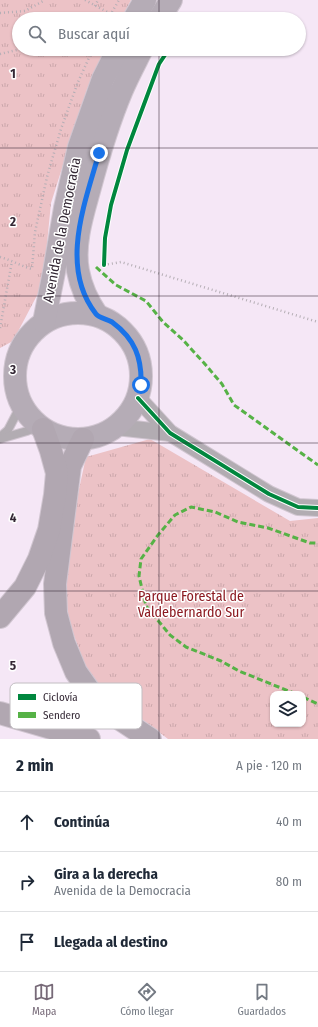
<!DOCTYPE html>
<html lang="es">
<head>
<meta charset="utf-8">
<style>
  :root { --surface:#fff; --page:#f2f2f3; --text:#1f2937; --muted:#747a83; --line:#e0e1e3; --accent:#776a78 }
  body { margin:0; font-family:"Fira Sans Condensed",sans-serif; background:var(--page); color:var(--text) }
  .controls { position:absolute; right:12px; bottom:12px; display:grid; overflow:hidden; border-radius:8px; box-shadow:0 1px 3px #0004 }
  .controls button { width:36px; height:36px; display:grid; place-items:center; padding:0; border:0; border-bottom:1px solid var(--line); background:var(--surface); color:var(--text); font:20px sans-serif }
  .stop { position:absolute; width:12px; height:12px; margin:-9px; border:3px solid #1a73e8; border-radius:50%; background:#fff }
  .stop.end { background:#1a73e8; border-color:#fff; box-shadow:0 1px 4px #0008 }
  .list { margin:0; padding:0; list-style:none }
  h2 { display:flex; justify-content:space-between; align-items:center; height:52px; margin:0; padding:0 16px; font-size:17px }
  h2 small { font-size:13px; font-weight:400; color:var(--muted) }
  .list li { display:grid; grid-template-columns:26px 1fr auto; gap:12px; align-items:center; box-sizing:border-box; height:60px; padding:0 16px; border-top:1px solid var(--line) }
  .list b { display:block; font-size:15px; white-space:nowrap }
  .list p { margin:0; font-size:13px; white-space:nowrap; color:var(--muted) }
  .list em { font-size:13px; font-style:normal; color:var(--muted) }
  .icon { flex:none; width:22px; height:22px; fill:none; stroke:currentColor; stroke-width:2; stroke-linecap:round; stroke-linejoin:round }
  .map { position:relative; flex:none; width:318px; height:739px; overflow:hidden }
  .search { position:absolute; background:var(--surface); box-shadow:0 1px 3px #0004; left:12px; right:12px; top:12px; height:44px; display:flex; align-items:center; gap:10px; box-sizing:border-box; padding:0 14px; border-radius:22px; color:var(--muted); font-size:15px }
  .sheet { height:232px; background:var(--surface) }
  nav { display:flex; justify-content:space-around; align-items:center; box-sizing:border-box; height:56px; border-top:1px solid var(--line); background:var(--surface); font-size:11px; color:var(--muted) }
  nav a { display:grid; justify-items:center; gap:2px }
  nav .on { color:var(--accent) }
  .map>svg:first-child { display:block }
  .grass { fill:url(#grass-tufts); fill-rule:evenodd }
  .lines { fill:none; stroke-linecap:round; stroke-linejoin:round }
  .lane-casing { stroke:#d1c6d1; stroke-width:10 }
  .street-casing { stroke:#d1c6d1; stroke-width:18 }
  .primary-casing { stroke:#d1c6d1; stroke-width:24 }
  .highway-casing { stroke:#d1c6d1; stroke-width:24 }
  .path { stroke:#b5aeb5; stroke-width:2.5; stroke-dasharray:1 3; stroke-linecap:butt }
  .lane { stroke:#b2acb2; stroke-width:8 }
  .street { stroke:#b2acb2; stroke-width:16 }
  .primary { stroke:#b5acb6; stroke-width:22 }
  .highway { stroke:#b1a7b1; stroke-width:22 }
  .quiet { stroke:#56b246; stroke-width:3; stroke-dasharray:6 3; stroke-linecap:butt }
  .cycleway-casing { stroke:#fff; stroke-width:6 }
  .cycleway { stroke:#00873e; stroke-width:4 }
  .route { stroke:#1a73e8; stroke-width:5 }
  .grid { fill:none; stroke:#332734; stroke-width:1; stroke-opacity:0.55 }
  .labels { text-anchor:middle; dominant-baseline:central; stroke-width:3; stroke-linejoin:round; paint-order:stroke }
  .street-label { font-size:14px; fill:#332734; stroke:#fff }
  .park-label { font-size:14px; fill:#8c1a21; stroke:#fff }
  .key { fill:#fff; stroke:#c2bec2; stroke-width:1 }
  .key-label { font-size:11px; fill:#332734 }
  .grid-label { font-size:13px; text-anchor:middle; font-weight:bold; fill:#332734; stroke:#fff; stroke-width:3; stroke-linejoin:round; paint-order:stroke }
</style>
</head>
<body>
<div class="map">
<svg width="318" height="739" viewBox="0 0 318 739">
  <defs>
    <pattern id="grass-tufts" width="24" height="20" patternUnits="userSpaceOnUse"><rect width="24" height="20" fill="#ecc2c6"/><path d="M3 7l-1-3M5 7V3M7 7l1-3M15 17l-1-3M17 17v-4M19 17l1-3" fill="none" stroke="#cba7ab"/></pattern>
  </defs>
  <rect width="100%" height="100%" fill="#f5e7f6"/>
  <!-- grass -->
  <g class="grass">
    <path d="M0,0H131L121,19H19V49H107L87,89L51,203L43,284L13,341L0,348Z"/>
    <path d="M150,439L290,521L318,518V739H168L90,680L64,608L69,535L86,457ZM273,694H303V724H273Z"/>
  </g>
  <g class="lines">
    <!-- lane casing -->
    <g class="lane-casing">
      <g id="lane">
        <path d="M0,437L8,430L21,405"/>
        <path d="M0,439L27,431L38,426"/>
      </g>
    </g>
    <!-- street casing -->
    <g class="street-casing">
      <g id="street">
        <path d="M138,398L170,433L269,494L298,507L318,508"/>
        <path d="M116,427L170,433"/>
      </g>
    </g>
    <!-- primary casing -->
    <g class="primary-casing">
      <g id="primary">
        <path d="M134,19L145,0"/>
        <path d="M159,19L171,0"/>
        <circle cx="78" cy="376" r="63"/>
        <path d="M97,315C88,302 81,287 78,271C73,245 82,216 89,191C98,157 108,123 122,90C128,76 135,63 142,49"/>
        <path d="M44,322L54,272L65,208L79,147L103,79L118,49"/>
      </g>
    </g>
    <!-- highway casing -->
    <g class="highway-casing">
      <g id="highway">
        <path d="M83,439L70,466L55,584L56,613L64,643L76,672L93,696L120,719L150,739"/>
        <path d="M0,617L25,587L39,559L49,530L55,495L57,473L51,451L43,429"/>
        <path d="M0,713L89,739"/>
      </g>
    </g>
    <!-- path -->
    <g class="path">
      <path d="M85,0L111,14"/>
      <path d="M95,6L98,0"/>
      <path d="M0,13L25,11L45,0"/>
      <path d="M90,19L110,14"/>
      <path d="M108,19L119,0"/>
      <path d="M0,54L21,49"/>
      <path d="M0,257C11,260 21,266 32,269L35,232L47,177L61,129L78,82L93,49"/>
      <path d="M104,265L121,262L318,322"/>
      <path d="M0,328L12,261"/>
    </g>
    <!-- lane -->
    <use href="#lane" class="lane"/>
    <!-- street -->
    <use href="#street" class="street"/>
    <!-- primary -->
    <use href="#primary" class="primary"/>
    <!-- highway -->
    <use href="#highway" class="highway"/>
    <!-- quiet -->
    <g class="quiet">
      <path d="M96,267L116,285L146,301L163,322L183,340L204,363L222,384L234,405L318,465"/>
      <path d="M296,694L239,671L221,661L186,647L170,635L146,606L139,576L141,559L158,535L175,515L191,507L215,512L238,522L268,528L310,543H318"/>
      <path d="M303,697L318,704"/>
    </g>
    <!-- cycleway casing -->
    <g class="cycleway-casing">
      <g id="cycleway">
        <path d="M104,265L105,238L111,205L127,150L159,64L169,49"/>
        <path d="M138,398L170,433L269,494L298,507L318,508"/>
      </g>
    </g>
    <!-- cycleway -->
    <use href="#cycleway" class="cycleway"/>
  </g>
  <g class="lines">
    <!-- route -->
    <path class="route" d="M99,153C85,203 59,267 96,314C99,318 107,319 112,322C135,339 142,358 141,385"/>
  </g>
  <!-- grid -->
  <path class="grid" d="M159,0V19M159,49V739M0,148H318M0,296H318M0,443H318M0,591H318"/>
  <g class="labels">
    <!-- street labels -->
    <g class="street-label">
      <text transform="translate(62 230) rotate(-79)">Avenida de la Democracia</text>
    </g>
    <!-- park labels -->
    <g class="park-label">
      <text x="191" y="596">Parque Forestal de<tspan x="191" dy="16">Valdebernardo Sur</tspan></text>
    </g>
  </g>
  <!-- legend -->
  <rect x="10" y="683" width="132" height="46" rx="6" class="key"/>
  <rect x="18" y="694" width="18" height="6" fill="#00873e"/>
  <rect x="18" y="712" width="18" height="6" fill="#56b246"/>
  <g class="key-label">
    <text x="43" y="701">Ciclovía</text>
    <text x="43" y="719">Sendero</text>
  </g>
  <g class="grid-label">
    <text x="13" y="78">1</text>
    <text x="13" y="226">2</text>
    <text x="13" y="374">3</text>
    <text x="13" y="522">4</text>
    <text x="13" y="670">5</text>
  </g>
</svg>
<div class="controls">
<button><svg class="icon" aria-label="layers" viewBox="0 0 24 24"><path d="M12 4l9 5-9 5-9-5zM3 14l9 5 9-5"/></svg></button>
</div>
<div class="stop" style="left:141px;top:385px"></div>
<div class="stop end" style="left:99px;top:153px"></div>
<div class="search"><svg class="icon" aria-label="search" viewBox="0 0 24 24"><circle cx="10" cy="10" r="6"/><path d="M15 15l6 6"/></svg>Buscar aquí</div>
</div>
<section class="sheet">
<h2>2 min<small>A pie · 120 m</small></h2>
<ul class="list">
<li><svg class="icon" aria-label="ahead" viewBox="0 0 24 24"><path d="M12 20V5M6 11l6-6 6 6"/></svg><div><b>Continúa</b></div><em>40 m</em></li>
<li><svg class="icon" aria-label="right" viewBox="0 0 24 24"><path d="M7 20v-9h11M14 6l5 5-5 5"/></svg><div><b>Gira a la derecha</b><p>Avenida de la Democracia</p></div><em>80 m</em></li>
<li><svg class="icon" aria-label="arrive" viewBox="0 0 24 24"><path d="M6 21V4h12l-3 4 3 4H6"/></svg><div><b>Llegada al destino</b></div></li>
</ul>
</section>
<nav>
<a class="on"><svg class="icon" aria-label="map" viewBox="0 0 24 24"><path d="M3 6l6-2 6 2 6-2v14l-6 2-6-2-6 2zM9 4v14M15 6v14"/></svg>Mapa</a>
<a><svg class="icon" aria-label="directions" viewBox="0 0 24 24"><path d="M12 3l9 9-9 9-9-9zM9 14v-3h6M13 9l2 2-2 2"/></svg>Cómo llegar</a>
<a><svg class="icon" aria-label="saved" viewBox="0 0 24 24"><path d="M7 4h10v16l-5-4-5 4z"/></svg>Guardados</a>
</nav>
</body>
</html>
